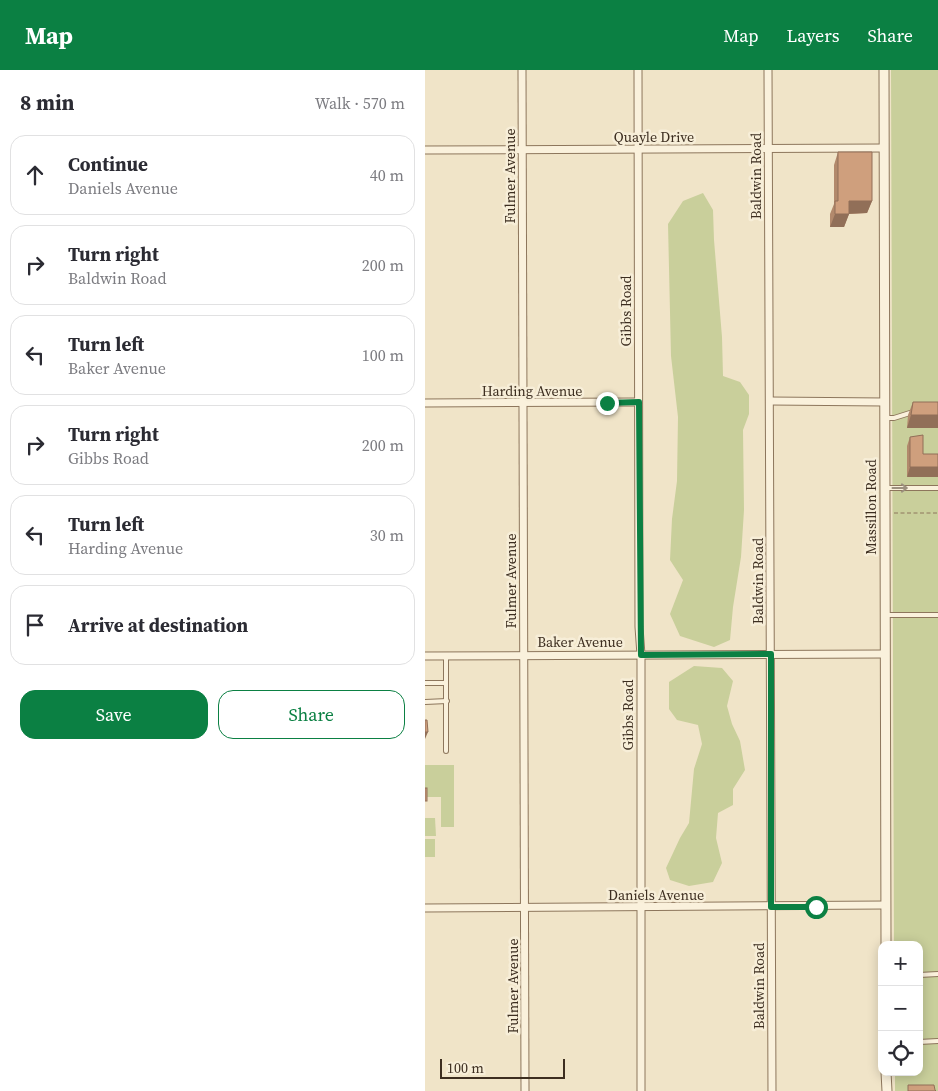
<!DOCTYPE html>
<html lang="en">
<head>
<meta charset="utf-8">
<style>
  :root { --surface:#fff; --page:#f7f7f7; --text:#2b2b33; --muted:#7c7c81; --line:#e1e1e2; --accent:#0b8043 }
  body { margin:0; font-family:"Source Serif 4",serif; background:var(--page); color:var(--text) }
  .controls { position:absolute; right:15px; bottom:15px; display:grid; overflow:hidden; border-radius:10px; box-shadow:0 2px 12px #0003 }
  .controls button { width:45px; height:45px; display:grid; place-items:center; padding:0; border:0; border-bottom:1px solid var(--line); background:var(--surface); color:var(--text); font:25px sans-serif }
  .scale { position:absolute; left:15px; bottom:12px; width:125px; box-sizing:border-box; padding-left:5px; border:2px solid #3d2e20; border-top:0; font-size:14px; line-height:18px; white-space:nowrap; color:#3d2e20; -webkit-text-stroke:4px #f7eed8; paint-order:stroke }
  .stop { position:absolute; width:15px; height:15px; margin:-11px; border:4px solid #0b8043; border-radius:50%; background:#fff }
  .stop.end { background:#0b8043; border-color:#fff; box-shadow:0 1px 5px #0008 }
  .list { margin:0; padding:0; list-style:none }
  h2 { display:flex; justify-content:space-between; align-items:center; height:65px; margin:0; padding:0 20px; font-size:21px }
  h2 small { font-size:16px; font-weight:400; color:var(--muted) }
  .list li { display:grid; grid-template-columns:32px 1fr auto; gap:15px; align-items:center; box-sizing:border-box; height:80px; margin:0 10px 10px; padding:0 10px; border:1px solid var(--line); border-radius:15px }
  .list b { display:block; font-size:19px; white-space:nowrap }
  .list p { margin:0; font-size:16px; white-space:nowrap; color:var(--muted) }
  .list em { font-size:16px; font-style:normal; color:var(--muted) }
  .actions { display:flex; gap:10px; padding:15px 20px }
  .actions a { flex:1; padding:11px 0; border:1px solid var(--accent); border-radius:15px; text-align:center; font-size:18px; color:var(--accent) }
  .actions .main { background:var(--accent); color:#fff }
  .icon { flex:none; width:28px; height:28px; fill:none; stroke:currentColor; stroke-width:2; stroke-linecap:round; stroke-linejoin:round }
  .map { position:relative; flex:none; width:513px; height:1021px; overflow:hidden }
  header { display:flex; align-items:center; gap:30px; box-sizing:border-box; height:70px; padding:0 25px; background:var(--accent); color:#fff }
  header strong { font-size:24px }
  nav { display:flex; gap:28px; margin-inline-start:auto; font-size:18px }
  main { display:flex }
  aside { flex:1; background:var(--surface) }
  .map>svg:first-child { display:block }
  .green { fill:#c9cf9b }
  .lines { fill:none; stroke-linecap:round; stroke-linejoin:round }
  .service-casing { stroke:#8d765c; stroke-width:6 }
  .minor-casing { stroke:#8d765c; stroke-width:9 }
  .tertiary-casing { stroke:#8d765c; stroke-width:11 }
  .path { stroke:#8d765c; stroke-width:1; stroke-dasharray:4 2.5; stroke-linecap:butt }
  .service { stroke:#faf1dc; stroke-width:4 }
  .minor { stroke:#faf1dc; stroke-width:7 }
  .tertiary { stroke:#faf1dc; stroke-width:9 }
  .wall { fill:#b2896c }
  .shaded-wall { fill:#916f58 }
  .building { fill:#cf9f7d; stroke:#916f58 }
  .oneway { stroke:#9c907e }
  .route { stroke:#0b8043; stroke-width:6 }
  .labels { text-anchor:middle; dominant-baseline:central; stroke-width:5; stroke-linejoin:round; paint-order:stroke }
  .street-label { font-size:14px; fill:#3d2e20; stroke:#f7eed8 }
</style>
</head>
<body>
<header>
<strong>Map</strong>
<nav><a>Map</a><a>Layers</a><a>Share</a></nav>
</header>
<main>
<aside>
<h2>8 min<small>Walk · 570 m</small></h2>
<ul class="list">
<li><svg class="icon" aria-label="ahead" viewBox="0 0 24 24"><path d="M12 20V5M6 11l6-6 6 6"/></svg><div><b>Continue</b><p>Daniels Avenue</p></div><em>40 m</em></li>
<li><svg class="icon" aria-label="right" viewBox="0 0 24 24"><path d="M7 20v-9h11M14 6l5 5-5 5"/></svg><div><b>Turn right</b><p>Baldwin Road</p></div><em>200 m</em></li>
<li><svg class="icon" aria-label="left" viewBox="0 0 24 24"><path d="M17 20v-9H6M10 6l-5 5 5 5"/></svg><div><b>Turn left</b><p>Baker Avenue</p></div><em>100 m</em></li>
<li><svg class="icon" aria-label="right" viewBox="0 0 24 24"><path d="M7 20v-9h11M14 6l5 5-5 5"/></svg><div><b>Turn right</b><p>Gibbs Road</p></div><em>200 m</em></li>
<li><svg class="icon" aria-label="left" viewBox="0 0 24 24"><path d="M17 20v-9H6M10 6l-5 5 5 5"/></svg><div><b>Turn left</b><p>Harding Avenue</p></div><em>30 m</em></li>
<li><svg class="icon" aria-label="arrive" viewBox="0 0 24 24"><path d="M6 21V4h12l-3 4 3 4H6"/></svg><div><b>Arrive at destination</b></div></li>
</ul>
<div class="actions"><a class="main">Save</a><a>Share</a></div>
</aside>
<div class="map">
<svg width="513" height="1021" viewBox="0 0 513 1021">
  <rect width="100%" height="100%" fill="#f0e4c8"/>
  <!-- green -->
  <g class="green">
    <path d="M466,0H513V1021H470V1002H494V875H469Z"/>
    <path d="M278,123L288,140L289,170L297,267L298,306L315,312L324,325V344L318,360L319,440L316,487L308,537L305,570L289,577L255,566L245,544L258,510L245,490L247,449L252,411L253,347L246,286L243,154L258,131Z"/>
    <path d="M269,596L297,598L308,611L302,636L307,654L315,671L320,700L308,719V735L293,743L291,768L297,793L288,812L264,816L245,810L241,798L255,768L264,753L269,699L277,674L273,655L252,650L244,639V612Z"/>
    <path d="M0,695H29V757H16V727H0Z"/>
    <path d="M0,748H10L11,766H0Z"/>
    <rect x="0" y="769" width="10" height="18"/>
  </g>
  <g class="lines">
    <!-- service casing -->
    <g class="service-casing">
      <g id="service">
        <path d="M461,348H469L488,342"/>
        <path d="M460,418H513"/>
        <path d="M460,545H513"/>
        <path d="M0,613H21"/>
        <path d="M0,632L22,631"/>
        <path d="M21,681V585"/>
        <path d="M494,905L513,904"/>
        <path d="M494,972L513,971"/>
      </g>
    </g>
    <!-- minor casing -->
    <g class="minor-casing">
      <g id="minor">
        <path d="M97,0L100,1021"/>
        <path d="M213,0L214,557L216,585V1021"/>
        <path d="M343,0L347,1021"/>
        <path d="M0,80L458,78"/>
        <path d="M345,331L459,332"/>
        <path d="M0,333L213,332"/>
        <path d="M0,586L460,584"/>
        <path d="M0,838L461,835"/>
      </g>
    </g>
    <!-- tertiary casing -->
    <g class="tertiary-casing">
      <g id="tertiary">
        <path d="M459,0L461,875"/>
        <path d="M461,1002L462,1021"/>
      </g>
    </g>
    <!-- path -->
    <path class="path" d="M469,443H513"/>
    <!-- service -->
    <use href="#service" class="service"/>
    <!-- minor -->
    <use href="#minor" class="minor"/>
    <!-- tertiary -->
    <use href="#tertiary" class="tertiary"/>
  </g>
  <!-- wall -->
  <g class="wall">
    <path d="M413,82L447,131L442,143L424,144L419,157H405V144L409,134V95Z"/>
    <path d="M488,332L513,358H482L483,345Z"/>
    <path d="M485,367L498,384L482,407V376Z"/>
  </g>
  <!-- shaded-wall -->
  <g class="shaded-wall">
    <path d="M424,131H447L442,143L419,144Z"/>
    <path d="M410,144H424L419,157H405Z"/>
    <path d="M486,345H513V358H482Z"/>
    <path d="M485,397H513V407H482Z"/>
    <path d="M0,662H3L0,669Z"/>
  </g>
  <!-- building -->
  <g class="building">
    <path d="M413,82H447V131H424V144H410V131H413Z"/>
    <path d="M488,332H513V345H486Z"/>
    <path d="M498,365V384H513V397H485V367Z"/>
    <path d="M0,650H2L3,662H0Z"/>
    <rect x="0" y="718" width="2" height="13"/>
    <path d="M483,1015H509L510,1020L511,1021H483Z"/>
  </g>
  <!-- one-way arrows -->
  <defs><path id="oneway-shaft" d="M-6 0H5M1.5-3L5.5 0L1.5 3" fill="none" stroke-width="1.6" stroke-linecap="round" stroke-linejoin="round" transform="scale(1.25)"/></defs>
  <use class="oneway" href="#oneway-shaft" transform="translate(475 418)"/>
  <g class="lines">
    <!-- route -->
    <path class="route" d="M182,333L214,332L216,585L346,584V837H391"/>
  </g>
  <g class="labels">
    <!-- street labels -->
    <g class="street-label">
      <text x="229" y="67">Quayle Drive</text>
      <text transform="translate(85 106) rotate(-90)">Fulmer Avenue</text>
      <text transform="translate(331 106) rotate(-90)">Baldwin Road</text>
      <text transform="translate(201 241) rotate(-90)">Gibbs Road</text>
      <text x="107" y="321">Harding Avenue</text>
      <text transform="translate(446 437) rotate(-90)">Massillon Road</text>
      <text transform="translate(86 511) rotate(-90)">Fulmer Avenue</text>
      <text transform="translate(333 511) rotate(-90)">Baldwin Road</text>
      <text x="155" y="572">Baker Avenue</text>
      <text transform="translate(203 645) rotate(-90)">Gibbs Road</text>
      <text x="231" y="825">Daniels Avenue</text>
      <text transform="translate(88 916) rotate(-90)">Fulmer Avenue</text>
      <text transform="translate(334 916) rotate(-90)">Baldwin Road</text>
    </g>
  </g>
</svg>
<div class="controls">
<button>+</button>
<button>−</button>
<button><svg class="icon" aria-label="locate" viewBox="0 0 24 24"><circle cx="12" cy="12" r="6"/><path d="M12 2v4M12 18v4M2 12h4M18 12h4"/></svg></button>
</div>
<div class="scale">100 m</div>
<div class="stop" style="left:391px;top:837px"></div>
<div class="stop end" style="left:182px;top:333px"></div>
</div>
</main>
</body>
</html>
